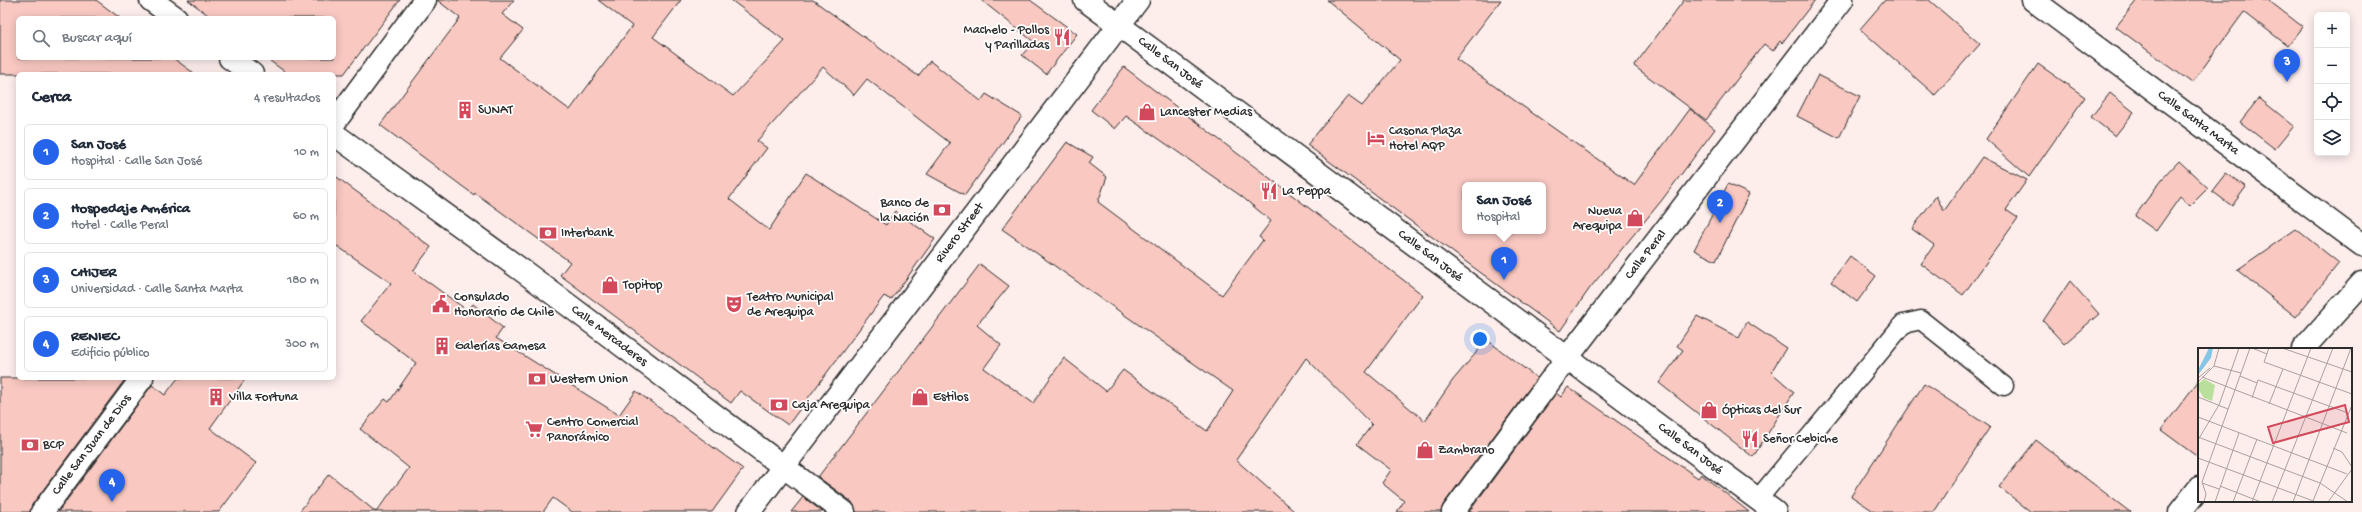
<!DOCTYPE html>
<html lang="es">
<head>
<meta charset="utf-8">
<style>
  :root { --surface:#fff; --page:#f6f6f7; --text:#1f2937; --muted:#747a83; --line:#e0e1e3; --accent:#2563eb }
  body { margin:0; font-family:"Gochi Hand",sans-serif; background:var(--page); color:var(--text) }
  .controls { position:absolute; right:12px; top:12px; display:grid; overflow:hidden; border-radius:6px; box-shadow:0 2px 10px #0003 }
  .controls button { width:36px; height:36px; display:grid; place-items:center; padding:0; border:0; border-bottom:1px solid var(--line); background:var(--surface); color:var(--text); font:20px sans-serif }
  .you { position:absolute; left:1480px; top:339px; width:14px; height:14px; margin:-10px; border:3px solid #fff; border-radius:50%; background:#1a73e8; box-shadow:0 0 0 6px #1a73e833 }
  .badge { display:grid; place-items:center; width:26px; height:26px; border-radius:50%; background:var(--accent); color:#fff; font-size:13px; font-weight:700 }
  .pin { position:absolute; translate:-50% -33px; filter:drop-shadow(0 1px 2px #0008) }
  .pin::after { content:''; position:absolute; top:21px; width:14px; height:12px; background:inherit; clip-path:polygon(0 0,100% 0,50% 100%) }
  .popup { position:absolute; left:1462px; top:182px; width:84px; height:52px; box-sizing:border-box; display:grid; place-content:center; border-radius:6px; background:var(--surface); filter:drop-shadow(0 1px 3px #0005); font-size:13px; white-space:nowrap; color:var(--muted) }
  .popup b { font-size:15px; color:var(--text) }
  .popup::after { content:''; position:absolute; left:50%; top:100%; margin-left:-8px; border:8px solid transparent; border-top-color:var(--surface) }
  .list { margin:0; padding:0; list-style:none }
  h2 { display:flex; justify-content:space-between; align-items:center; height:52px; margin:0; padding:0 16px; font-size:17px }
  h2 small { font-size:13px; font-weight:400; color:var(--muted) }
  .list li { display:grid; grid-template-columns:26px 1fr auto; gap:12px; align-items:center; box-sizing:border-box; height:56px; margin:0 8px 8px; padding:0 8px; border:1px solid var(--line); border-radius:6px }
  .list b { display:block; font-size:15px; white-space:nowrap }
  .list p { margin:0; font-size:13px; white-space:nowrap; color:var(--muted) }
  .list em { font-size:13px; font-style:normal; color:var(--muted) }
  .icon { flex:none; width:22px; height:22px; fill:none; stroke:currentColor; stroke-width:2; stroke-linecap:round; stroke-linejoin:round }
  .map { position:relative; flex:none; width:2362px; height:512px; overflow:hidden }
  .search { position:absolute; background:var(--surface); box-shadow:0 2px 10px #0003; left:16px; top:16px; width:320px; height:44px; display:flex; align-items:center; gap:10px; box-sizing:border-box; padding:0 14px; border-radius:6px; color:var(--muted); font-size:15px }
  .panel { position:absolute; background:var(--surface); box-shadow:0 2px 10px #0003; left:16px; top:72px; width:320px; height:308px; border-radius:6px }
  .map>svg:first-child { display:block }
  .building { fill:#f8c8c1; stroke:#2b2b2b; fill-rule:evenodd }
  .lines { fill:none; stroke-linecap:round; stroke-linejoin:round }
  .lane-casing { stroke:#2b2b2b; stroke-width:21 }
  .street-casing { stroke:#2b2b2b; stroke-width:25 }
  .secondary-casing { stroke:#2b2b2b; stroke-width:25 }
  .lane { stroke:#fff; stroke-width:18 }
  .street { stroke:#fff; stroke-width:22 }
  .secondary { stroke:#fff; stroke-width:22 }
  .labels { text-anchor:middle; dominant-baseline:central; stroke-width:3.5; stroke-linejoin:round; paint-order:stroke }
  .poi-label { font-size:13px; fill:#2b2b2b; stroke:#fff; text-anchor:start }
  .street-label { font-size:13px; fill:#2b2b2b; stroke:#fff }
  .inset-road { fill:none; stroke:#a9a09f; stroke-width:1 }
  .view { fill:#d1495b; fill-opacity:0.15; stroke:#d1495b; stroke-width:2 }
  .inset-edge { fill:none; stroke:#2b2b2b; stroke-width:2 }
</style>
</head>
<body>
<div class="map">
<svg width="2362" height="512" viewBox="0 0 2362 512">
  <rect width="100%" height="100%" fill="#fdeeec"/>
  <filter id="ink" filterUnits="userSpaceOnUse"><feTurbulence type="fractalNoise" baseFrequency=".025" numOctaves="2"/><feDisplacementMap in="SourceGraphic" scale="8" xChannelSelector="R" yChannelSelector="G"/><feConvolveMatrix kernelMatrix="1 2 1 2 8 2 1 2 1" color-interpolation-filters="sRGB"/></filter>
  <g filter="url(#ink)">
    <!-- building -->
    <g class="building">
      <path d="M0,0H96L120,18H18V58H173L195,74H0Z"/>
      <path d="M188,0H400L344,74H288L266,58H334V18H212Z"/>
      <path d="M437,0H514L502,14L523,30L500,58L570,110L632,26L598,0H681L653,37L733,96L785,41L731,0H813L918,76L930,61L981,101L986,94L1022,116L965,195L927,174L950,143L867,79L854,95L823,67L757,141L767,148L729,199L769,230L806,173L886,225L895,211L935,239L891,300L884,296L788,425L740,391L731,403L560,275L570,262L475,193L474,195L380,125L460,18Z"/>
      <path d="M981,0H1030L1077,34L1046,74L1022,55L1034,42Z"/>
      <path d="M1327,0H1501L1456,59L1634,185L1690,109L1715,129L1662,200L1590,288L1560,331L1307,145L1348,96L1362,106L1400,60ZM1465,185H1543V231H1465Z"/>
      <path d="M1684,0H1815L1782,43L1780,41L1773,51L1764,44L1706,120L1634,66Z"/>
      <path d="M1885,0H1929L1980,44L1935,95L1860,29Z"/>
      <path d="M2137,0H2268L2303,27L2288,46L2244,12L2192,83L2116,27Z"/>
      <path d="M2038,64L2085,97L2029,177L1986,139Z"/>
      <path d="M1124,67L1423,295L1366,372L1425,421L1453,380L1487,340L1537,378L1443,505L1441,512H1397L1404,501L1382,483L1391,470L1357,444L1372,425L1306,358L1236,460L1295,512H856L852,502L818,477L980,264L1009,286L977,325L1001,345L984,368L1033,403L1064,358L1106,391L1123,370L1207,431L1233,391L1002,229L1067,142L1093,157L1089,163L1107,177L1098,202L1222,295L1263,240L1259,237L1271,221L1241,196L1126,116L1115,129L1091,110Z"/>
      <path d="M1818,75L1860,96L1839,138L1797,116Z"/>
      <path d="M2110,93L2134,112L2115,136L2091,117Z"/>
      <path d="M2259,98L2294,126L2275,149L2240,122Z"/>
      <path d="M1982,157L2027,180L2006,210L2018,218L1963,295L1921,264L1934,245L1912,229L1936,196L1944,211Z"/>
      <path d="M2179,161L2208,188L2190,206L2180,197L2156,231L2135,216L2162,179Z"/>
      <path d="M2226,173L2246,187L2232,206L2212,191Z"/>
      <path d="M334,175L431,247L413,271L468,311L473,304L503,328L496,338L619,415L636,391L743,469L712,512H572L553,498L543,512H376L409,468L360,429L385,399L389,402L416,363L361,321L391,283L334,244Z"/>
      <path d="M1728,184L1749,194L1716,261L1694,250Z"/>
      <path d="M2296,229L2339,263L2296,317L2237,270Z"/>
      <path d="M1850,256L1876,276L1857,302L1831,282Z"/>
      <path d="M2070,281L2099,314L2064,344L2043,321Z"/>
      <path d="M1697,316L1739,338L1747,322L1786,348L1771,372L1794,392L1753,457L1659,383L1683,350L1677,346Z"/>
      <path d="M0,378H126L32,505L30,512H0Z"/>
      <path d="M178,378H246L210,428L256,463L219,512H58L152,385L165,395Z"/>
      <path d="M2199,380V458L2161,430Z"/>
      <path d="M1924,384L1990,427L1934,512H1875L1851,496Z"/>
      <path d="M1568,387L1698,478L1701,474L1749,512H1469L1556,393L1561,397Z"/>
      <path d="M2036,440L2130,512H2031L1999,487Z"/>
      <path d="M329,474L376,512H299Z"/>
      <path d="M803,497L823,512H791Z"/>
    </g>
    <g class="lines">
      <!-- lane casing -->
      <g class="lane-casing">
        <path id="lane" d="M1758,499L1903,324L1921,320L2004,386"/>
      </g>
      <!-- street casing -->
      <g class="street-casing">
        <g id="street">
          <path d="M151,0L176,18"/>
          <path d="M1085,0L1775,512"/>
          <path d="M2033,0L2362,245"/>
          <path d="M230,58L252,74"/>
          <path d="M334,123L425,0"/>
          <path d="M334,134L527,274L844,512"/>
          <path d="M2303,349L2362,283"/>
          <path d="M42,512L142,378"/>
          <path d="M1453,512L1567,358L1842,0"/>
          <path d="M2180,512L2199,488"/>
        </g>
      </g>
      <!-- secondary casing -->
      <g class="secondary-casing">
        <path id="secondary" d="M749,512L1138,0"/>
      </g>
      <!-- lane -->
      <use href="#lane" class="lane"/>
      <!-- street -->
      <use href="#street" class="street"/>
      <!-- secondary -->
      <use href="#secondary" class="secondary"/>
    </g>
  </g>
  <!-- icons -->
  <defs>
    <g id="restaurant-bare" transform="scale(1.38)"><path d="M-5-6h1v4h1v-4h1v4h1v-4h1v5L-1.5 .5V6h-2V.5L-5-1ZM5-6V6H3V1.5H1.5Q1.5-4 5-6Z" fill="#d1495b" stroke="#fff" stroke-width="2.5" paint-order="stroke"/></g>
    <g id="building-bare" transform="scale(1.38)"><path d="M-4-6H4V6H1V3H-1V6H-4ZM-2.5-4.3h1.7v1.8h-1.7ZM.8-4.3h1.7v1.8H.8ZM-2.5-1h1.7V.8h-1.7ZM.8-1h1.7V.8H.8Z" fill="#d1495b" stroke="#fff" stroke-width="2.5" paint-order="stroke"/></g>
    <g id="shop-bare" transform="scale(1.38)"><path d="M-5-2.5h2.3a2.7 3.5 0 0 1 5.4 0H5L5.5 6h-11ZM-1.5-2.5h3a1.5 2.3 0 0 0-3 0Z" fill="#d1495b" stroke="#fff" stroke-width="2.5" paint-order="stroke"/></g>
    <g id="hotel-bare" transform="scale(1.38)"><path d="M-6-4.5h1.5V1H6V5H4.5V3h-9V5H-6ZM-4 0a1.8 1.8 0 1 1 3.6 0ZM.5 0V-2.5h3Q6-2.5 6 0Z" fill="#d1495b" stroke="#fff" stroke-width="2.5" paint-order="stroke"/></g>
    <g id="bank-bare" transform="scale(1.38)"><path d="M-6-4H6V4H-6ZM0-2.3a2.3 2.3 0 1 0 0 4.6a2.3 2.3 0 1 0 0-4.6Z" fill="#d1495b" stroke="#fff" stroke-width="2.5" paint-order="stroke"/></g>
    <g id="civic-bare" transform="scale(1.38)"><path d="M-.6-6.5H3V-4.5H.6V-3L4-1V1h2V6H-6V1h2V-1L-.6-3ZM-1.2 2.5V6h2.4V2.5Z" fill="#d1495b" stroke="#fff" stroke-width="2.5" paint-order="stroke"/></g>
    <g id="theatre-bare" transform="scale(1.38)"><path d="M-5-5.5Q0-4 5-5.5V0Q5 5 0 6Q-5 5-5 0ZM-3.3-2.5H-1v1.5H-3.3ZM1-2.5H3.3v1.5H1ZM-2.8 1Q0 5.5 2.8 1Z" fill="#d1495b" stroke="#fff" stroke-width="2.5" paint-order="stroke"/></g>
    <g id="supermarket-bare" transform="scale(1.38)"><path d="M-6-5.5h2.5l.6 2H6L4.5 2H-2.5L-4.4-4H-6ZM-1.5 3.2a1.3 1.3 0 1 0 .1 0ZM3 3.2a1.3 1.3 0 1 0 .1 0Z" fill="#d1495b" stroke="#fff" stroke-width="2.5" paint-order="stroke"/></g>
  </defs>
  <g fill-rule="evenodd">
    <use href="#restaurant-bare" x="1062" y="37"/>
    <use href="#building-bare" x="465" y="110"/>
    <use href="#shop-bare" x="1147" y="112"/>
    <use href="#hotel-bare" x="1376" y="138"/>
    <use href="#restaurant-bare" x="1269" y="191"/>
    <use href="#bank-bare" x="942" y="210"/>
    <use href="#shop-bare" x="1635" y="218"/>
    <use href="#bank-bare" x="548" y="233"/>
    <use href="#shop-bare" x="610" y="285"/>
    <use href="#civic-bare" x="441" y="304"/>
    <use href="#theatre-bare" x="734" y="304"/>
    <use href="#building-bare" x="442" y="346"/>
    <use href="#bank-bare" x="537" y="379"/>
    <use href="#building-bare" x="216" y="397"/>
    <use href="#shop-bare" x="920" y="397"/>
    <use href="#bank-bare" x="779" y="405"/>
    <use href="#shop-bare" x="1709" y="410"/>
    <use href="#supermarket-bare" x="534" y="429"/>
    <use href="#restaurant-bare" x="1750" y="439"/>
    <use href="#bank-bare" x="30" y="445"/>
    <use href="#shop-bare" x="1425" y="450"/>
  </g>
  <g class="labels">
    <!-- poi labels -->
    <g class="poi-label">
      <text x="1049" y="30" text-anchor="end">Machelo - Pollos<tspan x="1049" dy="15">y Parilladas</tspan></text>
      <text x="478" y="110">SUNAT</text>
      <text x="1160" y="112">Lancester Medias</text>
      <text x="1389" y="131">Casona Plaza<tspan x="1389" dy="15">Hotel AQP</tspan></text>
      <text x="1282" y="191">La Peppa</text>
      <text x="929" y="203" text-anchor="end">Banco de<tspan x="929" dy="15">la Nación</tspan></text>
      <text x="1622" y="211" text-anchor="end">Nueva<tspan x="1622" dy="15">Arequipa</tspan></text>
      <text x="561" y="233">Interbank</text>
      <text x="623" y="285">Topitop</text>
      <text x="454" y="297">Consulado<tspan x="454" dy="15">Honorario de Chile</tspan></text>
      <text x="747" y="297">Teatro Municipal<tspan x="747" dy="15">de Arequipa</tspan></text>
      <text x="455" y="346">Galerías Gamesa</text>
      <text x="550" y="379">Western Union</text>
      <text x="229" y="397">Villa Fortuna</text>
      <text x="933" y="397">Estilos</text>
      <text x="792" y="405">Caja Arequipa</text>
      <text x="1722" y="410">Ópticas del Sur</text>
      <text x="547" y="422">Centro Comercial<tspan x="547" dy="15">Panorámico</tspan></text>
      <text x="1763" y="439">Señor Cebiche</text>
      <text x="43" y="445">BCP</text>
      <text x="1438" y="450">Zambrano</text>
    </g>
    <!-- street labels -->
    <g class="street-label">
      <text transform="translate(1170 63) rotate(37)">Calle San José</text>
      <text transform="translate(2198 123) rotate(37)">Calle Santa Marta</text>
      <text transform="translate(960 233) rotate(-53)">Rivero Street</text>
      <text transform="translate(1646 255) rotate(-52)">Calle Peral</text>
      <text transform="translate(1430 256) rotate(37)">Calle San José</text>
      <text transform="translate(609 336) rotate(37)">Calle Mercaderes</text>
      <text transform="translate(92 445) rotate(-53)">Calle San Juan de Dios</text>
      <text transform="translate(1690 449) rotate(37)">Calle San José</text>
    </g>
  </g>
  <!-- overview -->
  <g transform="translate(2198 348)">
    <rect width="154" height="154" fill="#fdeeec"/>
    <path d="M6,31L17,37L14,53L6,50L0,41V36Z" fill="#b8df9b"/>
    <path d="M11,0H15L13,10L0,27V22Z" fill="#85c5e5"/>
    <path class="inset-road" d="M54,0L69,6M71,0L66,14L154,46M84,0L154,24M16,18L43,25M42,28L59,35M4,29L149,85M0,30L12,20M0,34L16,18L21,0M0,49L30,61M54,50L60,32L150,65M71,56L85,21M0,69L149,126M0,89L122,135L150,154M0,92L21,57L41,0M135,100L144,104L154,119M0,110L118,154M4,135L21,141M22,138L63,154M115,153L154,57M6,154L8,146L4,134L52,0M17,154L41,85M35,154L59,91M54,154L113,0M74,154L135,0M95,154L153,0M130,154L154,121"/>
    <path class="view" d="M147,57L151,74L75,95L70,79Z"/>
    <rect width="154" height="154" class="inset-edge"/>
  </g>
</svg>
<div class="controls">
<button>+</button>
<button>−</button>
<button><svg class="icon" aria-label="locate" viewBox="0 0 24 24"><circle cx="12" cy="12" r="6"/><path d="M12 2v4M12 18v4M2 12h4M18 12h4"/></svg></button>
<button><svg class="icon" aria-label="layers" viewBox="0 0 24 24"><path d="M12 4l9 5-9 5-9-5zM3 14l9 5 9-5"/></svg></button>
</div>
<div class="you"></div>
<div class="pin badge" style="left:1504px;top:280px">1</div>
<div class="popup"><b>San José</b>Hospital</div>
<div class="pin badge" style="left:1720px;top:223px">2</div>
<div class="pin badge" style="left:2287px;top:82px">3</div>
<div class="pin badge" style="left:112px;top:502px">4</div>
<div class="search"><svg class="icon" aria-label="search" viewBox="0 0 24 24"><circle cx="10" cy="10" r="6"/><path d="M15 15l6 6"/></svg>Buscar aquí</div>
<section class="panel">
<h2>Cerca<small>4 resultados</small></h2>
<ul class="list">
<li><span class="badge">1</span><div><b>San José</b><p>Hospital · Calle San José</p></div><em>10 m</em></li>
<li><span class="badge">2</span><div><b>Hospedaje América</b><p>Hotel · Calle Peral</p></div><em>60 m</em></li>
<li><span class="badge">3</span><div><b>CHIJER</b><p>Universidad · Calle Santa Marta</p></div><em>180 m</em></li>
<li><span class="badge">4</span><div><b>RENIEC</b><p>Edificio público</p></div><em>300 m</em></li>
</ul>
</section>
</div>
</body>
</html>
